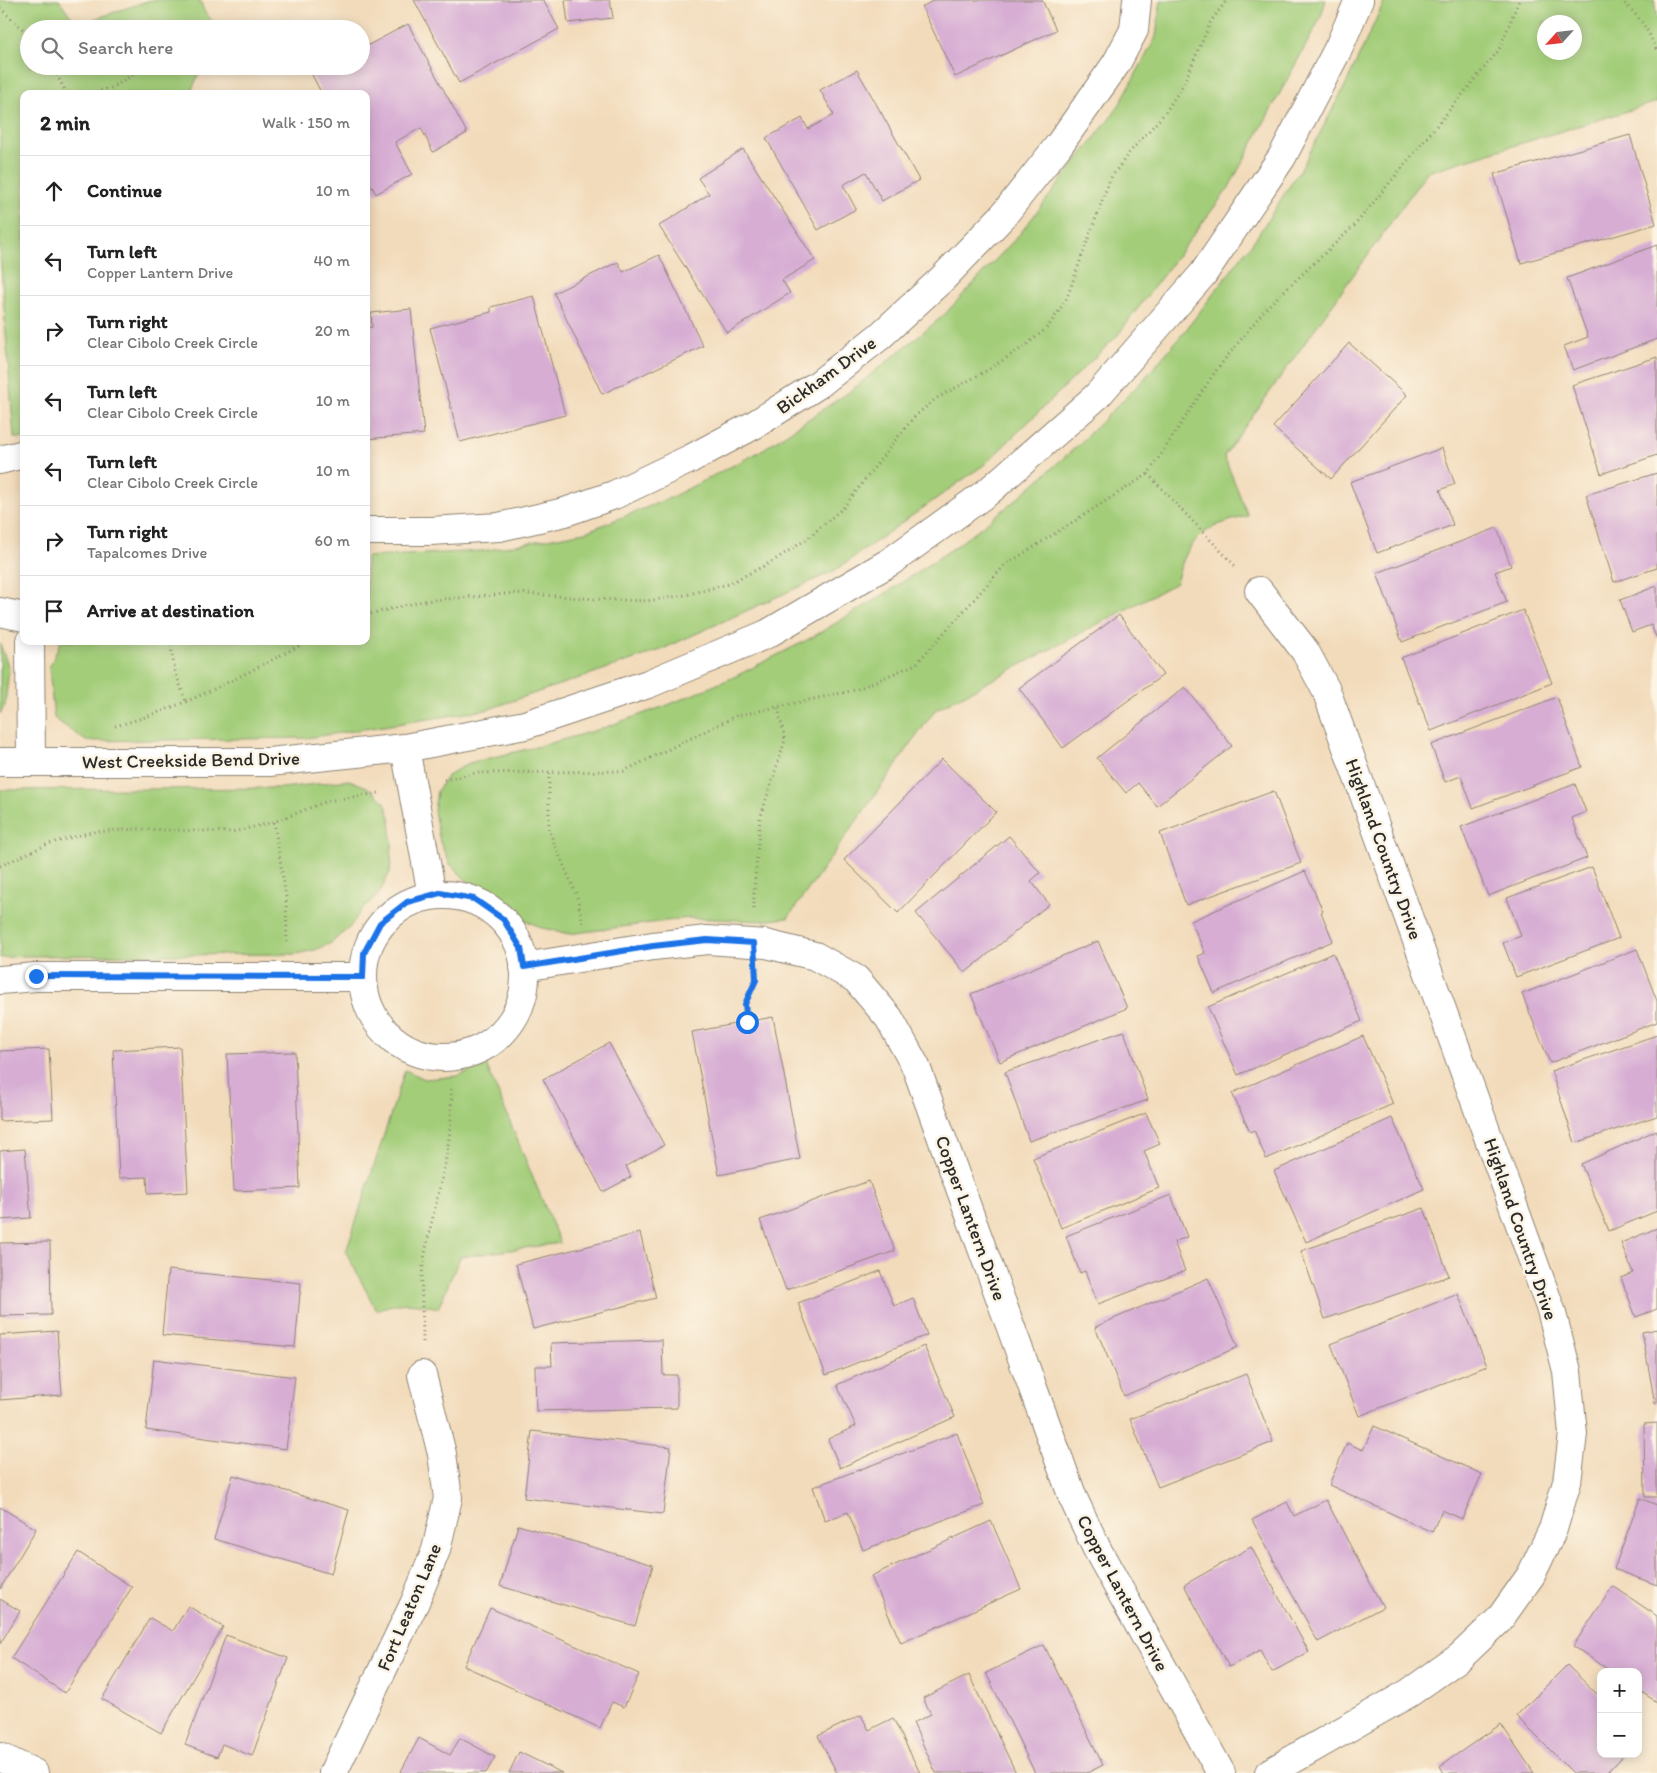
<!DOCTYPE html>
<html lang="en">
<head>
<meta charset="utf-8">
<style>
  :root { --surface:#fff; --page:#f6f6f6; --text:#222; --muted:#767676; --line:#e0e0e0 }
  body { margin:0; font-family:Itim,sans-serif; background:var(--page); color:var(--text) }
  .controls { position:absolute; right:15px; bottom:15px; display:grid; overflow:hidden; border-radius:10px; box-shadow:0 2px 12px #0003 }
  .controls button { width:45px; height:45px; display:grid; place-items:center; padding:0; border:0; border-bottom:1px solid var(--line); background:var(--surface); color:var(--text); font:25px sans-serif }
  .compass { position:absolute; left:1537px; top:15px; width:45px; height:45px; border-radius:50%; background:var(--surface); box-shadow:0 2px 12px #0003; rotate:243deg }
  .stop { position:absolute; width:15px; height:15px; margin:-11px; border:4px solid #1a73e8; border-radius:50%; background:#fff }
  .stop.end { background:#1a73e8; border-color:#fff; box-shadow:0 1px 5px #0008 }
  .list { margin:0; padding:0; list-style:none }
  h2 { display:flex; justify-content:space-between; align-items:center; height:65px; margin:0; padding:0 20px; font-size:21px }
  h2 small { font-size:16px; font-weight:400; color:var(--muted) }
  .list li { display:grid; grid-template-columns:32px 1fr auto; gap:15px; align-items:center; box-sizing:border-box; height:70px; padding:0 20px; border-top:1px solid var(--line) }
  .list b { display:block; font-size:19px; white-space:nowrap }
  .list p { margin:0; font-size:16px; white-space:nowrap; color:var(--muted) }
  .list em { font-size:16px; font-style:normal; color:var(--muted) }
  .icon { flex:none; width:28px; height:28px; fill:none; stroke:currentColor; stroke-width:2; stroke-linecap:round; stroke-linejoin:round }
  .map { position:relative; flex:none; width:1657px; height:1773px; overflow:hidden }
  .search { position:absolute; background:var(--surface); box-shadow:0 2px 12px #0003; left:20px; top:20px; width:350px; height:55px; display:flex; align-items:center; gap:12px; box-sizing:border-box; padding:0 18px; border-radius:28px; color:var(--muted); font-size:19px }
  .panel { position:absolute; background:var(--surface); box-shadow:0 2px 12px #0003; left:20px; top:90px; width:350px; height:555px; border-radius:10px }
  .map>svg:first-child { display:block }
  .green { fill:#a3cd79; stroke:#677c52; fill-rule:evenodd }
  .building { fill:#d7add4 }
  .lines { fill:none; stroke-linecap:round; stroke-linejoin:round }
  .minor-casing { stroke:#8e8373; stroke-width:30 }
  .path { stroke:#8e8373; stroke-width:3; stroke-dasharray:1 4; stroke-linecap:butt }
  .minor { stroke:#fff; stroke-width:28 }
  .route { stroke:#1a73e8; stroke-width:6 }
  .labels { text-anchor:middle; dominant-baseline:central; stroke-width:5; stroke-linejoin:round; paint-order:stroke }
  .street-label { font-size:19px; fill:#2b2b2b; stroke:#fcf5e5 }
</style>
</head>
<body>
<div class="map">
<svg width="1657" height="1773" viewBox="0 0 1657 1773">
  <rect width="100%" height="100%" fill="#fcf5e5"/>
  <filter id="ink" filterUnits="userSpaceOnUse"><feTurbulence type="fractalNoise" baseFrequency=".02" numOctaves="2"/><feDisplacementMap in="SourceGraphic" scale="10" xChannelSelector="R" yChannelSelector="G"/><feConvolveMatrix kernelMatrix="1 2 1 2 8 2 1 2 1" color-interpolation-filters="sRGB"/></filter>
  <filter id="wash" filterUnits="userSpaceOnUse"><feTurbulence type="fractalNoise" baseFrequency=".0096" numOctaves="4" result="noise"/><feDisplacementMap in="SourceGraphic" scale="20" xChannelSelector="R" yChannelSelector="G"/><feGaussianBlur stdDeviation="1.12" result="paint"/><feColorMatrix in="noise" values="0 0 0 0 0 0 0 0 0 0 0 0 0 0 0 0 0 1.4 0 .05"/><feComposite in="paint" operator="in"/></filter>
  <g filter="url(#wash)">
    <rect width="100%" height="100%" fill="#f2dbbb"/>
    <!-- green -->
    <g class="green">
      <path d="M0,0H59L77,25L150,0H200L204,11L219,29H29V66H202L190,94H24V438H14L0,255Z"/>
      <path d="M1161,0H1326L1320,19L1228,189L1117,336L985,464L834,571L658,651L486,710L307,738L86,741L54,718L49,668L61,641H366V557L483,551L585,532L670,498L759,452L852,390L943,316L1019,235L1117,109L1156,37Z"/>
      <path d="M1385,0H1654L1657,20V102L1427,172L1224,456L1248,516C1204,526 1187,538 1176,583L935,710L788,918L760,921L689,918L569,934L542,928L519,917L505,903L488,892L469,883L450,864L440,842L434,811L437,791L448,775L469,763L540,746L597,730L668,705L734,677L811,638L883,595L955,547L1011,504L1076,447L1144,379L1185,331L1256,238L1303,165L1345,86ZM1544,22H1574V52H1544Z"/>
      <path d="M0,644L9,668L5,705L0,714Z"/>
      <path d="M349,780L367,787L385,802L390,817L392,846L390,872L379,894L361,910L350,927L331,943L315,950L296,954L23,956L0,958V790L283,788Z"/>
      <path d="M486,1064L560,1243L460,1257L438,1308C412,1302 401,1301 376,1310L346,1252L405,1070L425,1079L458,1076Z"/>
    </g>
    <g id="blocks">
      <!-- building -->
      <g class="building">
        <path d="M414,0H543L559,29L459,83Z"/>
        <path d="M565,0H610L613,18L568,23Z"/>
        <path d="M934,0H1042L1056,30L955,77L922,7Z"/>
        <path d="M408,24L467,133L433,152L421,128L395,142L412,174L376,194L366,176V94H322L312,75L329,66H361V49Z"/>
        <path d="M857,70L919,180L882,201L866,172L843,185L856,209L818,230L766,138L802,118L808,129L834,115L820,90Z"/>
        <path d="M1630,135L1656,224L1521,263L1494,174Z"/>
        <path d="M743,149L815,260L782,280L790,293L727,333L659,226L709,194L698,178Z"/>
        <path d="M1657,245V339L1573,370L1564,346L1588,337L1567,278Z"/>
        <path d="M659,255L703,346L602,394L554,293L618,262L623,272Z"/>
        <path d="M534,296L565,415L460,442L430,328L491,312V307Z"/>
        <path d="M411,309L424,434L366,439V328L372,327L371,313Z"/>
        <path d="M1349,343L1407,395L1331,479L1273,427Z"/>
        <path d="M1657,357V455L1601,474L1572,385Z"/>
        <path d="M1442,448L1455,484L1440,490L1453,525L1377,553L1350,482Z"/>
        <path d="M1657,473V568L1614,582L1586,495Z"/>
        <path d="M1497,528L1511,566L1495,572L1507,602L1402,642L1377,573Z"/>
        <path d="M1657,586V639L1651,625L1632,632L1620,600Z"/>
        <path d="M1523,610L1552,683L1431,731L1401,658Z"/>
        <path d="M1119,615L1163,675L1063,748L1019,688Z"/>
        <path d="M1185,687L1232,746L1157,806L1138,783L1126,793L1097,758Z"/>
        <path d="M1557,697L1582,767L1473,808L1461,776L1445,782L1431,745Z"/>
        <path d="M942,759L996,812L898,913L844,860Z"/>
        <path d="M1575,784L1586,812L1572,818L1587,858L1488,896L1461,827Z"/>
        <path d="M1274,791L1301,863L1186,905L1160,833Z"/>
        <path d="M1009,836L1040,873L1031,881L1049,904L965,973L916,913Z"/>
        <path d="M1592,867L1619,938L1516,977L1503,943L1521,936L1507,898Z"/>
        <path d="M1305,871L1323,911L1321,912L1333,941L1214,993L1198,956L1205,953L1191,921Z"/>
        <path d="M1098,941L1127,1008L1000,1062L971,994Z"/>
        <path d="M1637,949L1657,1001V1022L1550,1063L1522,994Z"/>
        <path d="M1333,953L1362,1021L1238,1075L1208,1007Z"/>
        <path d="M773,1017L800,1159L719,1175L692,1032Z"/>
        <path d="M1124,1031L1148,1100L1029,1141L1005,1072Z"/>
        <path d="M1657,1035V1116L1575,1143L1551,1071Z"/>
        <path d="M1363,1036L1393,1104L1266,1159L1254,1130L1250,1132L1232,1093Z"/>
        <path d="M609,1043L664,1145L626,1166L631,1177L603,1192L543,1079Z"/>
        <path d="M180,1047L188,1192L148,1194L147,1177L119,1178L113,1050Z"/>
        <path d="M49,1049L53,1119L0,1121V1051Z"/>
        <path d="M295,1052L300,1188L234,1191L227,1054Z"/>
        <path d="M1146,1113L1160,1144L1144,1151L1159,1188L1061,1228L1033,1158Z"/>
        <path d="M1392,1118L1424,1189L1306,1242L1274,1171Z"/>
        <path d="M1657,1130V1211L1609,1231L1581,1164Z"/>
        <path d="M25,1149L31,1218L0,1220V1151Z"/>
        <path d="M869,1181L895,1251L786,1290L760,1220Z"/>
        <path d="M1171,1195L1187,1237L1174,1242L1185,1271L1098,1304L1085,1271L1080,1273L1066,1236Z"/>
        <path d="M1424,1208L1449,1276L1325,1319L1301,1251Z"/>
        <path d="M1657,1228V1309L1636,1317L1621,1278L1633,1273L1621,1243Z"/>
        <path d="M640,1233L656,1298L533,1329L516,1264Z"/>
        <path d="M50,1242L51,1315L0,1316V1243Z"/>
        <path d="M168,1270L301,1283L295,1347L162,1335Z"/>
        <path d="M880,1271L894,1306L913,1298L927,1335L826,1375L798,1303Z"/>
        <path d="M1208,1278L1238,1347L1124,1396L1095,1327Z"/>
        <path d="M1458,1294L1487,1366L1359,1416L1331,1344Z"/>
        <path d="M1657,1329V1403L1655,1404L1642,1332Z"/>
        <path d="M57,1331L62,1395L0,1400V1335Z"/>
        <path d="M662,1340L663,1375H677V1408L536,1411L535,1366H552L551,1343Z"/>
        <path d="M924,1346L955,1417L840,1468L828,1439L856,1426L837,1385Z"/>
        <path d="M154,1359L295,1377L286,1449L146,1430Z"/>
        <path d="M1246,1374L1273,1442L1158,1487L1130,1419Z"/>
        <path d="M1657,1423V1497H1645L1644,1424Z"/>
        <path d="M1374,1426L1482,1474L1462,1519L1442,1510L1432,1532L1329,1485L1347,1443L1363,1450Z"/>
        <path d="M532,1431L671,1447L663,1514L524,1498Z"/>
        <path d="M957,1433L984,1505L863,1550L848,1512L825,1521L813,1487Z"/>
        <path d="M233,1475L349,1510L331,1574L214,1539Z"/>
        <path d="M1640,1498L1657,1505V1585L1614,1569Z"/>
        <path d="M1326,1500L1383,1607L1318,1642L1252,1520L1287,1502L1294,1516Z"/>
        <path d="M0,1507L36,1529L0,1589Z"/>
        <path d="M991,1521L1021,1589L901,1643L871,1576Z"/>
        <path d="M518,1525L653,1565L635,1626L500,1586Z"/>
        <path d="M1251,1547L1309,1652L1272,1672L1260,1650L1229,1667L1184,1585Z"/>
        <path d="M78,1552L132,1587L65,1693L11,1658Z"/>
        <path d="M1613,1586L1657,1616V1702L1638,1690V1672H1612L1573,1646Z"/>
        <path d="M0,1599L20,1611L0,1644Z"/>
        <path d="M188,1606L223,1627L161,1733L102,1699L150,1618L173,1631Z"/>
        <path d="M490,1608L639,1674L624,1707L612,1702L600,1728L464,1666Z"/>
        <path d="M226,1635L288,1658L252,1756L222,1744L217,1757L185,1745Z"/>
        <path d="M1044,1645L1103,1765L1087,1773H1035L986,1673Z"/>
        <path d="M1567,1665L1601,1698V1754H1625L1607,1773H1573L1516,1716Z"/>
        <path d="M969,1675L1016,1773H936L913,1723L931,1714L923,1698Z"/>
        <path d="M861,1715L869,1730L893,1718L920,1773H837L818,1736Z"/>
        <path d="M1501,1724L1534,1773H1444L1440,1766Z"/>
        <path d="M419,1738L450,1755L460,1738L495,1757L486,1773H400Z"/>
        <path d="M519,1752L562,1773H509Z"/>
      </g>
    </g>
  </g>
  <g filter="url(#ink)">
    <use href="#blocks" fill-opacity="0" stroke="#8e8373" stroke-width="1"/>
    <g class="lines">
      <!-- minor casing -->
      <g class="minor-casing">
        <g id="minor">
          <path d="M0,460L24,454"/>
          <path d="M366,531H430L499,527L565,512L614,495L690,459L754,425L819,384L880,336L942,279L1002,217L1059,145L1116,64L1134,30L1137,0"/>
          <path d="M1259,591L1305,651L1326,690L1551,1310L1567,1371L1573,1434L1567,1482L1553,1529L1531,1575L1499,1620L1460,1657L1409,1693L1269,1773"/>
          <path d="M0,612L24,617"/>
          <path d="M30,641L31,762"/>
          <path d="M405,748L432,895"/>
          <path d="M0,762H269L405,748L525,725L648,684L767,634L890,562L989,491L1097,396L1203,274L1282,157L1339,47L1359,0"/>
          <circle cx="444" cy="976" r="81"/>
          <path d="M524,967L653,946L707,940L766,944L815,956L856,979L889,1018L916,1067L1073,1498L1097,1549L1221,1773"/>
          <path d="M0,980L36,977H363"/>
          <path d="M0,1757L34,1773"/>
          <path d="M333,1773L415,1602L436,1550L448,1498L442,1454L422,1375"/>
        </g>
      </g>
      <!-- path -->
      <g class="path">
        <path d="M1621,0C1640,18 1648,28 1657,52"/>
        <path d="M0,8L29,35"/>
        <path d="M193,29L202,20"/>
        <path d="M52,66L67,94"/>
        <path d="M86,94L111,88L148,66"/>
        <path d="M1148,474L1236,567"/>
        <path d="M366,615L423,601L517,593L595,599L647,601L685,595L728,584L770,563L807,539L844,507L893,443L915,416L937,398L986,371L1025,346L1048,327L1066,300L1110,179L1129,153L1165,113L1183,85L1211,21L1227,0"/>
        <path d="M170,641L175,671L186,702"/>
        <path d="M115,726C184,708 245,674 308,641"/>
        <path d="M549,773V831L577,896L583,923"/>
        <path d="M444,780L475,773L624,771L736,716L855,690L916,664L1004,566L1148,474L1217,369L1267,307L1354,226L1499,50L1519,0"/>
        <path d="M274,822L286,897L287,942"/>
        <path d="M0,866L48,844L91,832L139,829L233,832L274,822L327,801L379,793"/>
        <path d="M754,909V892L760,819L785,740L778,707"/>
        <path d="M747,1022L745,1004L756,978"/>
        <path d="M423,1342C423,1319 420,1287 423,1266C432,1206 455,1150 451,1089"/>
      </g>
      <!-- minor -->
      <use href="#minor" class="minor"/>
    </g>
  </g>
  <g class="lines" filter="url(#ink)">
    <!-- route -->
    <path class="route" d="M36,976L363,977L364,953L380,923L407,902L440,893L474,899L503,919L521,948L524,967L653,946L707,940L754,943L756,980L745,1004L747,1022"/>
  </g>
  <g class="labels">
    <!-- street labels -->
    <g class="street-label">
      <text transform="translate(826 375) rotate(-36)">Bickham Drive</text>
      <text transform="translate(191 760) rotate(-1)">West Creekside Bend Drive</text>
      <text transform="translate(1384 849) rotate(70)">Highland Country Drive</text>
      <text transform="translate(971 1218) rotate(70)">Copper Lantern Drive</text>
      <text transform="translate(1521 1229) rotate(71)">Highland Country Drive</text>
      <text transform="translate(1123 1593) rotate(62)">Copper Lantern Drive</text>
      <text transform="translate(409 1607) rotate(-67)">Fort Leaton Lane</text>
    </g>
  </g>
</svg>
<div class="controls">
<button>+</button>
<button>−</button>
</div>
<svg class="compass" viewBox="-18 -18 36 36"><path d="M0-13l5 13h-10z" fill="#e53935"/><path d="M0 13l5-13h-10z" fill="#767676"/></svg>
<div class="stop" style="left:747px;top:1022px"></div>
<div class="stop end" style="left:36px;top:976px"></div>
<div class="search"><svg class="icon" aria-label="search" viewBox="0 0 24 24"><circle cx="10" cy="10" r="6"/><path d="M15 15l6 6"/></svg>Search here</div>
<section class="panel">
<h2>2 min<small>Walk · 150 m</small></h2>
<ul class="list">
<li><svg class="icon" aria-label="ahead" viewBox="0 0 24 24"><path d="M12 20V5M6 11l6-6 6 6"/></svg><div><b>Continue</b></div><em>10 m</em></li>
<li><svg class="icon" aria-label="left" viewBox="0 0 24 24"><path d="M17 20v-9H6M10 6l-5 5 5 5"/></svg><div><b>Turn left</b><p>Copper Lantern Drive</p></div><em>40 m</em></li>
<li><svg class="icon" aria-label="right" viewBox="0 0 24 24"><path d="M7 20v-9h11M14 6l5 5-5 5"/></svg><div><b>Turn right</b><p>Clear Cibolo Creek Circle</p></div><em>20 m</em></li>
<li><svg class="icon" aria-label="left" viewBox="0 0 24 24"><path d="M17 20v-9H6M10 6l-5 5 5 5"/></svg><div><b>Turn left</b><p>Clear Cibolo Creek Circle</p></div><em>10 m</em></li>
<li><svg class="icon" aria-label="left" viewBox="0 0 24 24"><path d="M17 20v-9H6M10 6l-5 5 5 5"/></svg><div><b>Turn left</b><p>Clear Cibolo Creek Circle</p></div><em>10 m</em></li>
<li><svg class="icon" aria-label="right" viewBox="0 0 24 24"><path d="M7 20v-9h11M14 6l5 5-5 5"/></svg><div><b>Turn right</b><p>Tapalcomes Drive</p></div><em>60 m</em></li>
<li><svg class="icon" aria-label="arrive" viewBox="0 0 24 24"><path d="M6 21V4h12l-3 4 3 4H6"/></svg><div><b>Arrive at destination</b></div></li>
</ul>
</section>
</div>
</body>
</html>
